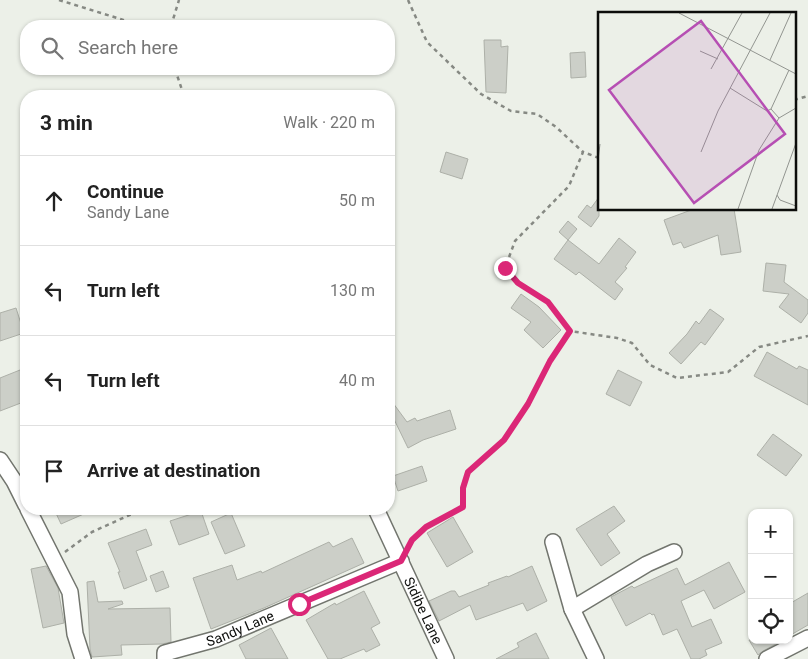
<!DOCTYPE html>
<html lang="en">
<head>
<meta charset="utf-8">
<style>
  :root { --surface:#fff; --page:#f2f2f2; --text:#222; --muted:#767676; --line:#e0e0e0 }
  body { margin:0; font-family:Roboto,sans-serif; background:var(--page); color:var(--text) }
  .controls { position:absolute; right:15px; bottom:15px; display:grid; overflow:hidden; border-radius:10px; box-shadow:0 1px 4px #0004 }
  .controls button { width:45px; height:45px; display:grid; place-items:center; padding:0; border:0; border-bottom:1px solid var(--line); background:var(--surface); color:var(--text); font:25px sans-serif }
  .stop { position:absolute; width:15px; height:15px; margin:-11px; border:4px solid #db2777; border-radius:50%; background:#fff }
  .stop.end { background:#db2777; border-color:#fff; box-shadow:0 1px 5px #0008 }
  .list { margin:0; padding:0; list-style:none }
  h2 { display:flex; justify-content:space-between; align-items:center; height:65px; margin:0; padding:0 20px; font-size:21px }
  h2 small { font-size:16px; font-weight:400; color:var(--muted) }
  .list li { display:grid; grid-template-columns:32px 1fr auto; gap:15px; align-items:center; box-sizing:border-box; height:90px; padding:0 20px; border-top:1px solid var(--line) }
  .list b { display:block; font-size:19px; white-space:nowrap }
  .list p { margin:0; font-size:16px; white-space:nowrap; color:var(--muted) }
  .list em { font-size:16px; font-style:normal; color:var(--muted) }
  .icon { flex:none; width:28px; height:28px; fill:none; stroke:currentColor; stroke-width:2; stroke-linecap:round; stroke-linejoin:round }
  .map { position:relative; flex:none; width:808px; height:659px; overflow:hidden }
  .search { position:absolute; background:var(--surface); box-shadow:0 1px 4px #0004; left:20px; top:20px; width:375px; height:55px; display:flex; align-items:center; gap:12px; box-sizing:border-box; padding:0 18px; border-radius:20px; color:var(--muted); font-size:19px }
  .panel { position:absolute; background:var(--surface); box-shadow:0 1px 4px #0004; left:20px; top:90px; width:375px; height:425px; border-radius:20px }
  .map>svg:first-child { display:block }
  .building { fill:#cccfc8; stroke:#adb0a8 }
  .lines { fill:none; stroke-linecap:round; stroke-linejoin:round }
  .minor-casing { stroke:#72756e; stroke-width:18 }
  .path { stroke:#868983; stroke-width:2.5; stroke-dasharray:4 4; stroke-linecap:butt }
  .minor { stroke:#fff; stroke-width:15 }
  .route { stroke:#db2777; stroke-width:6 }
  .labels { text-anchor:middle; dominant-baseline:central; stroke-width:4.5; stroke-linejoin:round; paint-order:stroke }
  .street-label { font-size:14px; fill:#0c0d0b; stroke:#fff }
  .inset-road { fill:none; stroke:#929590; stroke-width:1 }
  .view { fill:#b64fb3; fill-opacity:0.15; stroke:#b64fb3; stroke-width:2.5 }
  .inset-edge { fill:none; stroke:#0c0d0b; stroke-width:2.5 }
</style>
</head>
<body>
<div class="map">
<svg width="808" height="659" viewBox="0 0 808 659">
  <rect width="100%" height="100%" fill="#ecf0e8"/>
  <!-- building -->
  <g class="building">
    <path d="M484,40H501V47L508,46L506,93L486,92Z"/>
    <path d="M585,52L586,77L571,78L570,53Z"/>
    <path d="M446,152L468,159L462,179L440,172Z"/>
    <path d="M599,197V216L591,227L578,217L587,205L591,208Z"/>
    <path d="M694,209H734L741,252L721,255L718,235L684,248L681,242L673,245L664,220Z"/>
    <path d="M568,221L577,229L568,240L559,232Z"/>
    <path d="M619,238L636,252L625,267L627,268L615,282L623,289L615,300L579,272L576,275L554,259L568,240L599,264Z"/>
    <path d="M766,263L786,265L784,282L808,300V313L801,323L779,307L789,294L763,291Z"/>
    <path d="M521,294L539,307L561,330L543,348L524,330L531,322L511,308Z"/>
    <path d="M16,308L24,333L0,341V313Z"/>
    <path d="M710,309L724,319L705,345L701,342L681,364L669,353L687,334L696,321L699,324Z"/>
    <path d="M767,352L797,369L799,366L808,370V405L754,376Z"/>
    <path d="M20,370L26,385V401L0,411V378Z"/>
    <path d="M618,370L642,382L630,406L606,394Z"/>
    <path d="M393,403L407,422L415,418L417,421L450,410L456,429L423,440L408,448L389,409V406Z"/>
    <path d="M773,434L802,455L786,476L757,455Z"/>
    <path d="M422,466L427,481L398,491L393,476Z"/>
    <path d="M614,506L625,521L607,534L620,553L601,566L576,529Z"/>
    <path d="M54,509H95L61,524Z"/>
    <path d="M201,511L209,534L179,545L170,521Z"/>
    <path d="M231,513L245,546L225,554L211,522Z"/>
    <path d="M453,517L473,552L447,567L427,533Z"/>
    <path d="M146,529L152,545L136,551L147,580L124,589L118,572H120L108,543Z"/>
    <path d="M352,538L364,563L264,608L211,629L193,578L232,565L237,580L261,571L262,573L329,542L333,547Z"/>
    <path d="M729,562L745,592L714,609L704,590L681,601L692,627L711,619L722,643L705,650L707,655L699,659H691L677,629L663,635L654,614L652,615L650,613L626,626L611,597L632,586L634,588L677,568L685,585Z"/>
    <path d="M46,566L58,588L64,623L43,628L31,569Z"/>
    <path d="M532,566L547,601L527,611L523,603L476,620L470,605L439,621L429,601L451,591H455L459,597L489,585L488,583L507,576L508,577Z"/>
    <path d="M163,571L169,587L156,592L150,576Z"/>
    <path d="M94,581L98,602L122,601L123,604L108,609L170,608L171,642L162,644L121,645L122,655L92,657L90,649L87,582Z"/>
    <path d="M364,591L380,623L371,628L380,645L366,652L364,649L340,659H328L306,620L335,603L336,605Z"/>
    <path d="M808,593V625L789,636V604Z"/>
    <path d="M271,628L288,659H246L239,645Z"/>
    <path d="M536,633L549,659H496L519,647L517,643Z"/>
    <path d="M749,640H783L763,651L758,655Z"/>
  </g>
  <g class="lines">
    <!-- minor casing -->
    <g class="minor-casing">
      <g id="minor">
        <path d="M0,460L14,481L26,505"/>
        <path d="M28,509L70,592L75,634L83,659"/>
        <path id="s1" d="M376,509L446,659"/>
        <path d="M553,542L572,609L596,659"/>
        <path d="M572,609L647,564L674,552"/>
        <path id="s2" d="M165,659V653L216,639L401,561"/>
        <path d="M767,659L808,638"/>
      </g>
    </g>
    <!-- path -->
    <g class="path">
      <path d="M59,0L143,26"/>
      <path d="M408,0L427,42L481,94L511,111L537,114L556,127L583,152"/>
      <path d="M171,26L179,0"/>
      <path d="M175,69L184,96"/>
      <path d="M794,100L808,96"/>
      <path d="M599,158L583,152L569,186L515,241L505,268L518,283L547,302L570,331L617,338L632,343L650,365L677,378L728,372L759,347L808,336"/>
      <path d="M409,546C419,526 445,517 463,507V488L468,473L504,440L528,404L549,361L570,331"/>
      <path d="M65,552L92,532L134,513V509"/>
    </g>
    <!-- minor -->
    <use href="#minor" class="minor"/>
  </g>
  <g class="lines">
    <!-- route -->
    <path class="route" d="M299,604L401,561L412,540L426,527L463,507V488L468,472L504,440L528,404L550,361L570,331L548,302L518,283L505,268"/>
  </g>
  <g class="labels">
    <!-- street labels -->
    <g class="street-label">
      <text stroke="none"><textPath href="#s1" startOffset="112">Sidibe Lane</textPath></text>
      <text stroke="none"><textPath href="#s2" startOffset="85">Sandy Lane</textPath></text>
    </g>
  </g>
  <!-- overview -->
  <g transform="translate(598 12)">
    <rect width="198" height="198" fill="#ecf0e8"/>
    <path class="inset-road" d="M81,1L198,62M102,39L120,47M172,48L193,1M113,57L144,1M132,76L169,99L173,97L181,106L198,96M173,97L191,58M103,140L120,99L172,1M0,148L2,132M179,183L182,188L198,194M140,197L161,138L181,106M174,197L198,131"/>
    <path class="view" d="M103,9L187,122L96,191L11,78Z"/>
    <rect width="198" height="198" class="inset-edge"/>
  </g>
</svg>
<div class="controls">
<button>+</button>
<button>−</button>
<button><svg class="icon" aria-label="locate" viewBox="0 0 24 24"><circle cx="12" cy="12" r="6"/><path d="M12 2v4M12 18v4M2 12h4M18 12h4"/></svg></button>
</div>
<div class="stop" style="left:299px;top:604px"></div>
<div class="stop end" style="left:505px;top:268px"></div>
<div class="search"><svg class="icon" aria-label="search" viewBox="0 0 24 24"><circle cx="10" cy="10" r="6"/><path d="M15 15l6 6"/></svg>Search here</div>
<section class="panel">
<h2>3 min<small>Walk · 220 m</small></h2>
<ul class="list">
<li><svg class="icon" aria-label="ahead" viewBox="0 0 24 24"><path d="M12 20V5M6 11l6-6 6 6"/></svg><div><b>Continue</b><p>Sandy Lane</p></div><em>50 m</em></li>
<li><svg class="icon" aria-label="left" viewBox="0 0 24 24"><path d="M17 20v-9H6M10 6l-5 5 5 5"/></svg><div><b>Turn left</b></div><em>130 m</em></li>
<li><svg class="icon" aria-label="left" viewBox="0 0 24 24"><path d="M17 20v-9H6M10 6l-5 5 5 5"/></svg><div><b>Turn left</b></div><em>40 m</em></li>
<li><svg class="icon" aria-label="arrive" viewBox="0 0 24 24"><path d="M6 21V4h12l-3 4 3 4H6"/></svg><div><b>Arrive at destination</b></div></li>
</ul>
</section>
</div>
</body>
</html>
